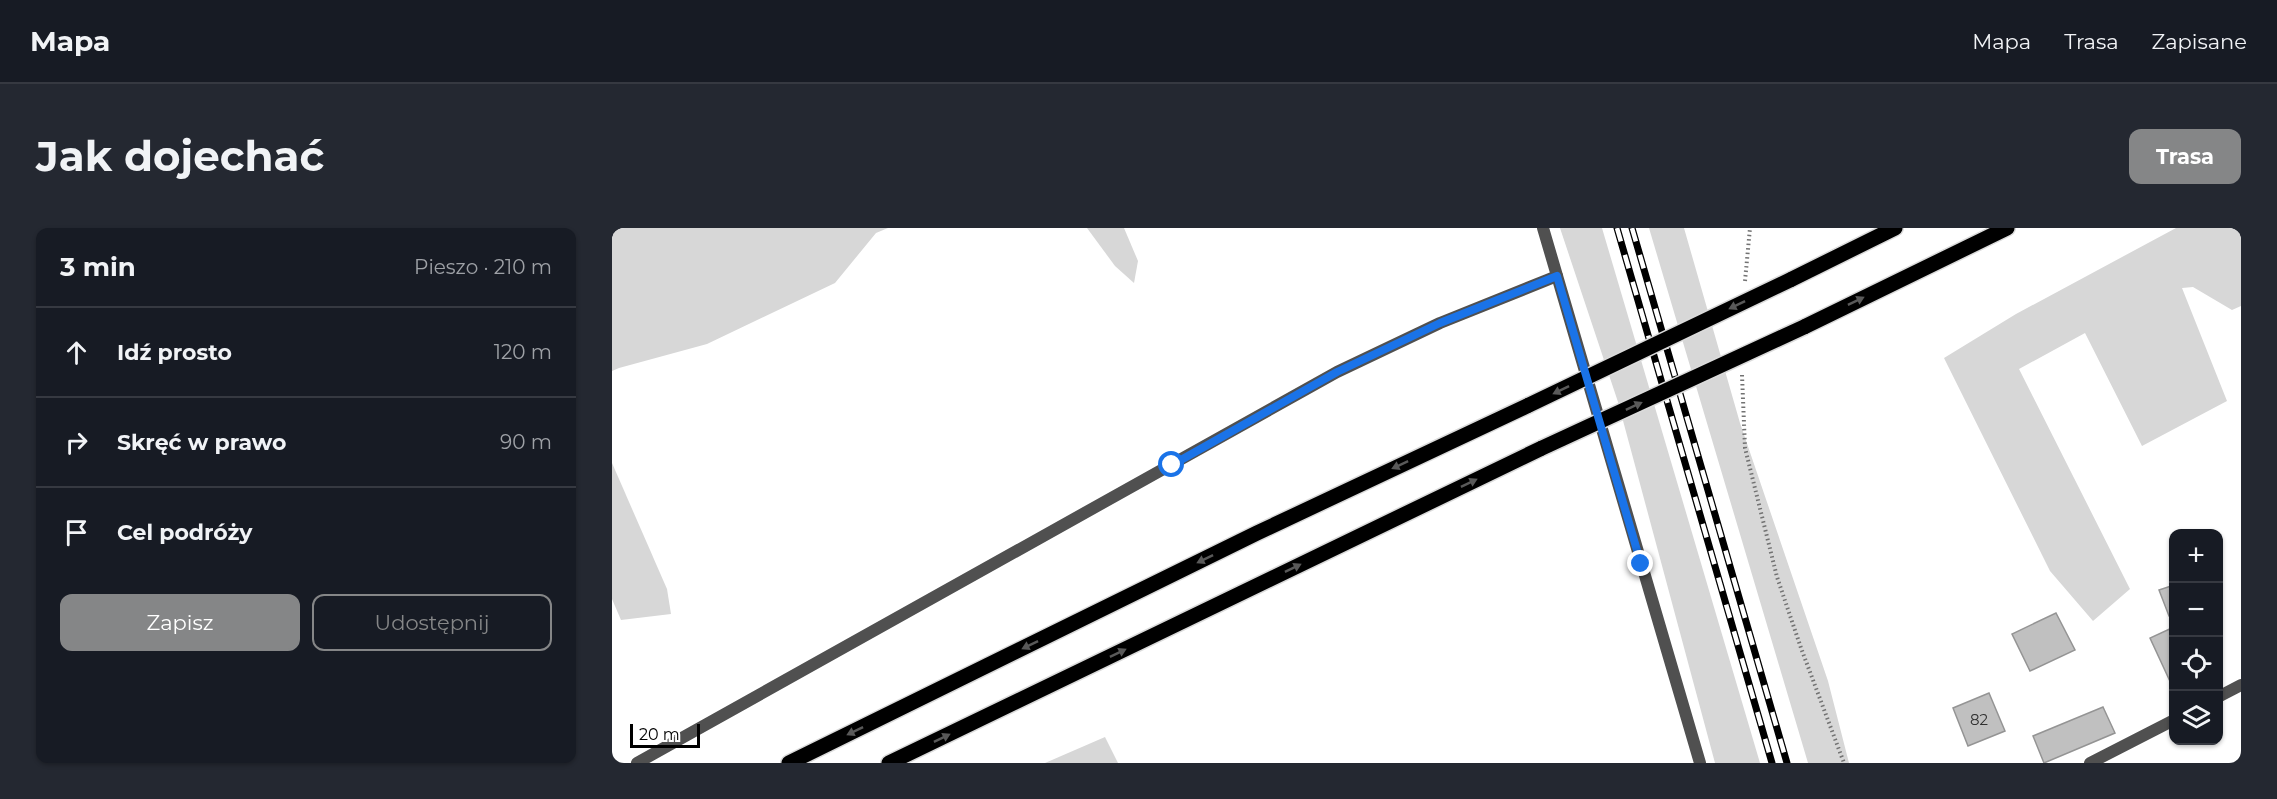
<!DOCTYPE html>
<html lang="pl">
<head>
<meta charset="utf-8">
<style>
  :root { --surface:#171b24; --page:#242831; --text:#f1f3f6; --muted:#9ea1a6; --line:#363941; --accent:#858687 }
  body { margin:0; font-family:Montserrat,sans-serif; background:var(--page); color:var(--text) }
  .controls { position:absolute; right:18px; bottom:18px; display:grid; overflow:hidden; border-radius:12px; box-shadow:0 2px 4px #0004 }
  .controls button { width:54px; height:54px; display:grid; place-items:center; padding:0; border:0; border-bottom:2px solid var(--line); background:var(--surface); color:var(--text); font:30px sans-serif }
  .scale { position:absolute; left:18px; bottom:15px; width:70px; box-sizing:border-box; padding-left:6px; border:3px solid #000; border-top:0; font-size:16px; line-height:21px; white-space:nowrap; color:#000; -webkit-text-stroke:4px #fff; paint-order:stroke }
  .stop { position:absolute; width:18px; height:18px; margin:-14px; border:4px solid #1a73e8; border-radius:50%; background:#fff }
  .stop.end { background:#1a73e8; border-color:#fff; box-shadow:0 2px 6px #0008 }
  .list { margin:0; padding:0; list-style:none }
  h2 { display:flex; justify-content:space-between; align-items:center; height:78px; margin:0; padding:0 24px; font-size:26px }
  h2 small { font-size:20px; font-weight:400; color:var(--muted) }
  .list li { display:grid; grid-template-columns:39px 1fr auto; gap:18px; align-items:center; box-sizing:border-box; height:90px; padding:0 24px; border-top:2px solid var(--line) }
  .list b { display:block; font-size:22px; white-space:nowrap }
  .list em { font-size:20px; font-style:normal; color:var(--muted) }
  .actions { display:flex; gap:12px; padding:18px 24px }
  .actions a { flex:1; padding:14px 0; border:2px solid var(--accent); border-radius:12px; text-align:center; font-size:21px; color:var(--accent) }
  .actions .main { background:var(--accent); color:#fff }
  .icon { flex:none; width:33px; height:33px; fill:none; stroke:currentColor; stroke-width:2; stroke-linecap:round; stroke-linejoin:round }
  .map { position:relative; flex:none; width:1629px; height:535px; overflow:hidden; border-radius:12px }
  header { display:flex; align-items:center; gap:36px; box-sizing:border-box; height:84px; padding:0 30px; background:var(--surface); border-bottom:2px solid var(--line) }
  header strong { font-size:28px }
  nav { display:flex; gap:33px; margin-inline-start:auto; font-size:21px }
  .intro { display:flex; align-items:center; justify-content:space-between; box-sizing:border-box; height:144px; padding:0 36px }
  h1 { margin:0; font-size:42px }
  .button { padding:15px 27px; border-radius:12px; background:var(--accent); color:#fff; font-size:21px; font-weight:700 }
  main { display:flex; gap:36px; padding:0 36px }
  aside { flex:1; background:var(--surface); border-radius:12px; box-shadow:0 2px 4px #0004 }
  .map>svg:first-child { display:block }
  .green { fill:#d7d7d7 }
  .building { fill:#c0c0c0; stroke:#949494; stroke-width:1.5 }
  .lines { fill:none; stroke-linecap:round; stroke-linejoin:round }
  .primary-casing { stroke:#dbdbdb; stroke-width:18 }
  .path { stroke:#727272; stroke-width:4; stroke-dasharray:1.5 3; stroke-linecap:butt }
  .service { stroke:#505050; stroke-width:12 }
  .minor { stroke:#505050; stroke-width:12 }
  .primary { stroke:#000; stroke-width:15 }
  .rail-casing { stroke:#000; stroke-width:7 }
  .rail { stroke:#fff; stroke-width:4.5; stroke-dasharray:14; stroke-linecap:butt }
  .primary-bridge-casing { stroke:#dbdbdb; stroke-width:18; stroke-linecap:butt }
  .primary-bridge { stroke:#000; stroke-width:15 }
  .oneway { fill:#595959 }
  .route { stroke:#1a73e8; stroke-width:8 }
  .labels { text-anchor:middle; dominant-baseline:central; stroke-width:6; stroke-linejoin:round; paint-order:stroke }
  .number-label { font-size:15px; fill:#303030 }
</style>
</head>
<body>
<header>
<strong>Mapa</strong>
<nav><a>Mapa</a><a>Trasa</a><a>Zapisane</a></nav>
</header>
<div class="intro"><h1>Jak dojechać</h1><a class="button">Trasa</a></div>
<main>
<aside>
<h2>3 min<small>Pieszo · 210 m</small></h2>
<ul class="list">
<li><svg class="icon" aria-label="ahead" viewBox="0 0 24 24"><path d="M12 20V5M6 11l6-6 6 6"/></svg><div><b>Idź prosto</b></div><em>120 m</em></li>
<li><svg class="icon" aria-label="right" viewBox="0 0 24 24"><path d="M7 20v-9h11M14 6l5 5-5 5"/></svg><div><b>Skręć w prawo</b></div><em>90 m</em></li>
<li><svg class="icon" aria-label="arrive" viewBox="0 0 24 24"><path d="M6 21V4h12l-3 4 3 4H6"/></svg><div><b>Cel podróży</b></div></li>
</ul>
<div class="actions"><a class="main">Zapisz</a><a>Udostępnij</a></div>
</aside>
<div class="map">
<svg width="1629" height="535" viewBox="0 0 1629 535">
  <rect width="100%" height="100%" fill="#fff"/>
  <!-- green -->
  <g class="green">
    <path d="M0,0H276L264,5L223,55L95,116L7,140L0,143Z"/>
    <path d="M475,0H512L526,33L522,55L503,38Z"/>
    <path d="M948,0H990L1148,535H1103L1006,174Z"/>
    <path d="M1037,0H1072L1128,195L1216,453L1237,535H1196Z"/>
    <path d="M1564,0H1629V78L1620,82L1581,59L1570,60L1615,173L1530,218L1473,105L1407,141L1518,361L1481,393L1438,343L1332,130L1404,86Z"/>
    <path d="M0,235L55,361L59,386L9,392L0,371Z"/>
    <path d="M493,509L506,535H433Z"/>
  </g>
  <!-- building -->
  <g class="building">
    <path d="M1562,357V387L1557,388L1547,362Z"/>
    <path d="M1444,385L1463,422L1418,443L1400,406Z"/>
    <path d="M1562,399V462L1538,410Z"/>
    <path d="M1377,465L1393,503L1356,518L1341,480Z"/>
    <path d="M1491,479L1503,505L1432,535L1421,508Z"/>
  </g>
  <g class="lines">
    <!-- primary casing -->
    <g class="primary-casing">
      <g id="primary">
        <path d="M1178,52L1283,0"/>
        <path d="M1192,99L1395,0"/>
        <path d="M177,535L645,305L917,177"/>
        <path d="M277,535L930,220"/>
      </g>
    </g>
    <!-- path -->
    <g class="path">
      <path d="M1133,53L1138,0"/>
      <path d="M1130,147L1133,220L1165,349L1189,420L1232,535"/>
    </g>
    <!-- service -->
    <path class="service" d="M25,535L725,144L828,95L945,48"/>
    <!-- minor -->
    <g class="minor">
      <path d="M931,0L1088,535"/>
      <path d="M1606,469L1629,457"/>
      <path d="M1478,535L1562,492"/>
    </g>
    <!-- primary -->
    <use href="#primary" class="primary"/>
    <!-- rail casing -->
    <g class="rail-casing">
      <g id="rail">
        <path d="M1005,0L1160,535"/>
        <path d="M1020,0L1175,535"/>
      </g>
    </g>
    <!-- rail -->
    <use href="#rail" class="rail"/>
    <!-- primary-bridge casing -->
    <g class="primary-bridge-casing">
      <g id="primary-bridge">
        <path d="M917,177L1178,52"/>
        <path d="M930,220L1192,99"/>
      </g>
    </g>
    <!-- primary-bridge -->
    <use href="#primary-bridge" class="primary-bridge"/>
  </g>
  <!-- one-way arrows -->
  <defs><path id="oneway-solid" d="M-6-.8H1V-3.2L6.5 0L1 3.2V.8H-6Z" transform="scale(1.5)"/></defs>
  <g class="oneway">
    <use href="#oneway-solid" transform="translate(1244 73) rotate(-26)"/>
    <use href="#oneway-solid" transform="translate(1125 77) rotate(154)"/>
    <use href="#oneway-solid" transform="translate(949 162) rotate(154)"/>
    <use href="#oneway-solid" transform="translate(1022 178) rotate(-25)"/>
    <use href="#oneway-solid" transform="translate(788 237) rotate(155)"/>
    <use href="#oneway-solid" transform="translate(857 255) rotate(-26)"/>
    <use href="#oneway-solid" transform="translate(593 331) rotate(154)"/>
    <use href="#oneway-solid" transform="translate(681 340) rotate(-26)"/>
    <use href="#oneway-solid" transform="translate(418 417) rotate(154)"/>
    <use href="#oneway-solid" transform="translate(506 425) rotate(-26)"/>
    <use href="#oneway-solid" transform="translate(243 503) rotate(154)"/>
    <use href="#oneway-solid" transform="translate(330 510) rotate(-26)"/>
  </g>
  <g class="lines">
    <!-- route -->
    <path class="route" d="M560,237L725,144L828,95L945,48L1029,336"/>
  </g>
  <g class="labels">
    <!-- number labels -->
    <g class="number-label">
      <text x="1367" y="491">82</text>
    </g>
  </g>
</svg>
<div class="controls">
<button>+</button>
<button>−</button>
<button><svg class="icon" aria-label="locate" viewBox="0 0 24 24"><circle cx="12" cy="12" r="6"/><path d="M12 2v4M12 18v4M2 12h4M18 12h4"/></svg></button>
<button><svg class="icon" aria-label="layers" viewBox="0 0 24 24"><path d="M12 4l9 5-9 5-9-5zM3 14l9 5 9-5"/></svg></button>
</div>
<div class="scale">20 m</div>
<div class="stop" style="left:560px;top:237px"></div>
<div class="stop end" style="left:1029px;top:336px"></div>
</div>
</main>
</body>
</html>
